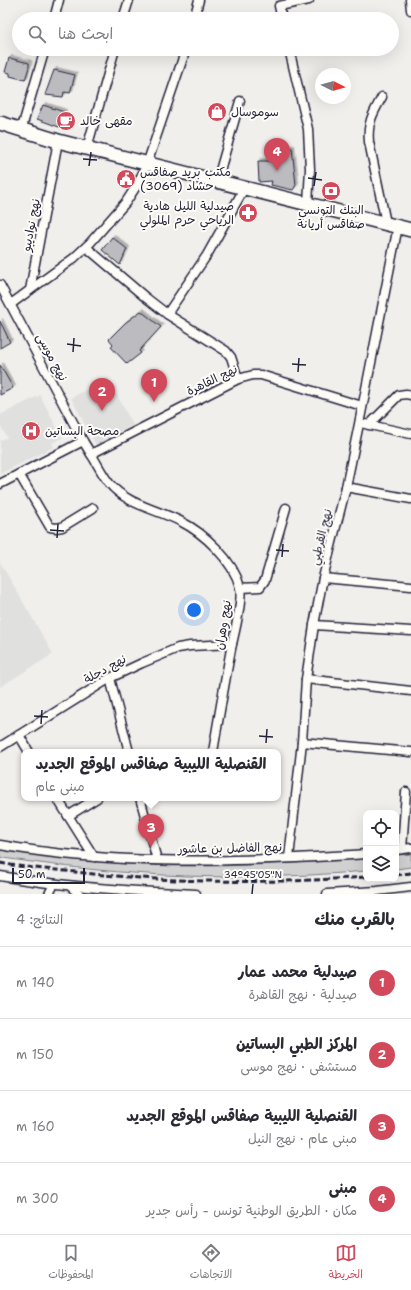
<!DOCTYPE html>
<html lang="ar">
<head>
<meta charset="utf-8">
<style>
  :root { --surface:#fff; --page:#f7f7f7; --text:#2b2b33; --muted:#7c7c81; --line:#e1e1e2; --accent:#d1495b }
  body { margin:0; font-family:"Shantell Sans","Playpen Sans Arabic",sans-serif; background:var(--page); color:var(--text); direction:rtl }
  .controls { position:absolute; right:12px; bottom:12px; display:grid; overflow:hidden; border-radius:8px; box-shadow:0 4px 16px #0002 }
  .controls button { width:36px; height:36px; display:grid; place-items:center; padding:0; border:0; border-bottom:1px solid var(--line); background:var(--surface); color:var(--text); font:20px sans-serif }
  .compass { position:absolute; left:315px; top:68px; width:36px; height:36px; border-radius:50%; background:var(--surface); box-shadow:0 4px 16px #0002; rotate:95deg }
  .scale { position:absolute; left:12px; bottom:10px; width:73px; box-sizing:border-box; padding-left:4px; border:2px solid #22223b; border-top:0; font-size:11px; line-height:14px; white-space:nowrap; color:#22223b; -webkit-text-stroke:3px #fdfcf7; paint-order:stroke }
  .you { position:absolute; left:194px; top:610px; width:14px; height:14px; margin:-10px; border:3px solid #fff; border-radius:50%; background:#1a73e8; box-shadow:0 0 0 6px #1a73e833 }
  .badge { display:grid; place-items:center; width:26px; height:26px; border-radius:50%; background:var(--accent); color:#fff; font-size:13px; font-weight:700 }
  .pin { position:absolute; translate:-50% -33px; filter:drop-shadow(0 1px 2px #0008) }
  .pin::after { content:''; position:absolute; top:21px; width:14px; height:12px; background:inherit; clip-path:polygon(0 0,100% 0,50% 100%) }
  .popup { position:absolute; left:21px; top:749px; width:260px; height:52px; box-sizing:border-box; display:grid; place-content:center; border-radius:8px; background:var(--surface); filter:drop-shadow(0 1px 3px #0005); font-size:13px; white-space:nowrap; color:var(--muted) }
  .popup b { font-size:15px; color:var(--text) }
  .popup::after { content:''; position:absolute; left:50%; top:100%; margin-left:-8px; border:8px solid transparent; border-top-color:var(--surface) }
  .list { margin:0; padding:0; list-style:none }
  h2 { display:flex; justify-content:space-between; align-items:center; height:52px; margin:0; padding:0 16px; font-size:17px }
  h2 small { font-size:13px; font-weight:400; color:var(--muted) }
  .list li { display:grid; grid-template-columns:26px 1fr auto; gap:12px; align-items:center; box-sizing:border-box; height:72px; padding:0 16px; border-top:1px solid var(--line) }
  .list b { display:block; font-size:15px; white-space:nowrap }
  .list p { margin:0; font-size:13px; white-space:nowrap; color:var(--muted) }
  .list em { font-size:13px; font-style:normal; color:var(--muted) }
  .icon { flex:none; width:22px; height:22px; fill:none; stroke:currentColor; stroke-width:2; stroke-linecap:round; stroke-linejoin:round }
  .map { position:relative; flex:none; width:411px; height:894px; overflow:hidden; direction:ltr }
  .search { position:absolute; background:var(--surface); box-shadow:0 4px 16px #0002; left:12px; right:12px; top:12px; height:44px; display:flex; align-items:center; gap:10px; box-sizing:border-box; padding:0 14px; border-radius:22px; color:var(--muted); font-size:15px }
  .sheet { height:340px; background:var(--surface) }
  nav { display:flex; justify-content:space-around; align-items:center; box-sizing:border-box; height:56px; border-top:1px solid var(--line); background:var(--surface); font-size:11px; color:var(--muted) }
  nav a { display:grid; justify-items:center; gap:2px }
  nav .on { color:var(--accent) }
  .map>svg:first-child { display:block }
  .built { fill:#e0e0df }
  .green { fill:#d2d1d1; stroke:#7a7a86 }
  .building { fill:#bcbcc0; stroke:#22223b; filter:url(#shadow) }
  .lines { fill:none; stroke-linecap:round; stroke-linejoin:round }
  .minor-casing { stroke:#22223b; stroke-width:11 }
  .primary-casing { stroke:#22223b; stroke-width:16 }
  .minor { stroke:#fdfcf7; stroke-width:8 }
  .primary { stroke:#fdfcf7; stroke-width:13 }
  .rail { stroke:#22223b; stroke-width:3; stroke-dasharray:6 3; stroke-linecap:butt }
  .ticks { fill:none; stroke:#22223b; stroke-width:1.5 }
  .labels { text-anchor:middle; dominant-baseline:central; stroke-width:4; stroke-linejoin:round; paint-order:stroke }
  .poi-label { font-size:12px; fill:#22223b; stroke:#fdfcf7; text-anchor:start }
  .street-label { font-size:12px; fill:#22223b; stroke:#fdfcf7 }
  .ticks-label { font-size:10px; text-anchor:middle; fill:#22223b; stroke:#fdfcf7; stroke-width:4; stroke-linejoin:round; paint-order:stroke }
</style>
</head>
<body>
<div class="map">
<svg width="411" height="894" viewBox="0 0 411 894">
  <defs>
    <filter id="shadow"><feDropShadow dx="2.5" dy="-2.5" stdDeviation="0" flood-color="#0004"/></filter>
  </defs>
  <rect width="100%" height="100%" fill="#f0efec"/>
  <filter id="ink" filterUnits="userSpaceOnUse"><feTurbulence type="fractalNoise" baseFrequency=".025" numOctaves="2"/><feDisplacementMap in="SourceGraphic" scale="8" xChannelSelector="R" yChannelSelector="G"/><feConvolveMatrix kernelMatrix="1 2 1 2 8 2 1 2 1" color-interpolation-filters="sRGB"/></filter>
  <g filter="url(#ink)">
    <!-- built -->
    <g class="built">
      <path d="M108,378L133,425L96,445L71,398Z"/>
      <path d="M40,395L62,438L52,443L54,447L0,474V441L7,437L0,425V415Z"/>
      <path d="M0,562L53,654L0,687Z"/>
    </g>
    <!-- green -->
    <g class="green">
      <path d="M0,849C47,855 94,862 142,865C216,868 292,864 366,858V871C289,878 210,879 133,873C89,870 46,864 3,858L0,857Z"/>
      <path d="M411,854V867L396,869V855Z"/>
    </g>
    <!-- building -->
    <g class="building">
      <path d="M9,58L29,63V67L25,80L10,76V73L5,72Z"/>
      <path d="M54,70L75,75L70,93L64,92L63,97L45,95Z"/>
      <path d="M43,105L64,112L59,127L37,119Z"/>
      <path d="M292,148L296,185L293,190L271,185L272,181L259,182L258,161H277V149Z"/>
      <path d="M112,237L127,249L120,265L102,250Z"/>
      <path d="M141,311L161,327L139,351L141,353L127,364L111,347L113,344L109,339L125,323Z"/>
      <path d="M0,321L10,342L0,348Z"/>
      <path d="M0,365L13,388L0,395Z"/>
    </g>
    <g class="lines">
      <!-- minor casing -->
      <g class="minor-casing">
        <g id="minor">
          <path d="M410,0L411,10"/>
          <path d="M54,19L59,0"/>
          <path d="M123,19L129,0"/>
          <path d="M194,19L199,0"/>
          <path d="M282,19L279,6L309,0"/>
          <path d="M289,49L308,129L310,169L308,204"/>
          <path d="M382,97C373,113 367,123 369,142L386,223"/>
          <path d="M21,131L45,49"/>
          <path d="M87,148L115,49"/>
          <path d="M217,181L240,101"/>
          <path d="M86,247L145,297L167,314L226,351L231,357L238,379"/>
          <path d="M0,285L83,441"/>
          <path d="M30,290L74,258L90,243L126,202L137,185L147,164L186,49"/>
          <path d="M11,304L30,290L58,141"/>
          <path d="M167,314L207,255L245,187"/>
          <path d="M365,424L411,434"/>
          <path d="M369,425L399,395L406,394L411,395"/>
          <path d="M91,454C97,463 102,474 109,483C127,505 156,509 180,521C204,533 233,560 240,587C243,600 235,631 232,644C225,680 219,716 213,752"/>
          <path d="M19,474L50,527L56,528L62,527L93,508"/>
          <path d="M0,484L83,441L91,454L238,379L253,375H261L362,406"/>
          <path d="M346,487L411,499"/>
          <path d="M323,578L411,586"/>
          <path d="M240,588L260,587L265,580L286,508"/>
          <path d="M314,625L411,631"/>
          <path d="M110,678L129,752"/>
          <path d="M306,679L411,691"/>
          <path d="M19,735L29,752"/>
          <path d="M302,742L411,752"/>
          <path d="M0,747L110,678L142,663L178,648L190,646L232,644"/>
          <path d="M57,798L94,857"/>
          <path d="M140,798L157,860"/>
          <path d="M68,816L97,798"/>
          <path d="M0,845C117,866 235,862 352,855L366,854"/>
          <path d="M402,849L406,792"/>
          <path d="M396,850L411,848"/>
          <path d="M289,858L302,742L306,679L314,625L323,578L346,487L359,424L398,226"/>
          <path d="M0,876C65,887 130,891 196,894"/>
          <path d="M70,886L79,894"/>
          <path d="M49,894L54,884"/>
          <path d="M327,894L377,891L411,887"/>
        </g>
      </g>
      <!-- primary casing -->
      <g class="primary-casing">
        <path id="primary" d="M0,123L58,141L411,230"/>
      </g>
      <!-- minor -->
      <use href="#minor" class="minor"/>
      <!-- primary -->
      <use href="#primary" class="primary"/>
      <!-- rail -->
      <g class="rail">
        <path d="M0,863C25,868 50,869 75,872C172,883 269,884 366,877"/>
        <path d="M396,875L411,873"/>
      </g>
    </g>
  </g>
  <!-- ticks -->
  <path class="ticks" d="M83,159L97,160M89,166L91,152M308,178L322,180M314,186L316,172M67,344L81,346M73,352L74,338M292,364L306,365M298,372L299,358M50,530L64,531M57,538L58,524M276,550L289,551M282,557L283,544M34,716L48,717M41,724L42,710M259,736L273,737M266,743L267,729M252,894L253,884"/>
  <!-- icons -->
  <defs>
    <g id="shop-disc" transform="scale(1)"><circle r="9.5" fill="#d1495b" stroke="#fdfcf7"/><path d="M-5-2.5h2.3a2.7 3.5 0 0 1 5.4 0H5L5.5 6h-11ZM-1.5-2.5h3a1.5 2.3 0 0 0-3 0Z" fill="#fff"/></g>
    <g id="cafe-disc" transform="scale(1)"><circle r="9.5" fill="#d1495b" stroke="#fdfcf7"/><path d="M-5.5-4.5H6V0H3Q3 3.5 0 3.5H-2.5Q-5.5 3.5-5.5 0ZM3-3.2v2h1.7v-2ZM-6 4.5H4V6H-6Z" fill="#fff"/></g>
    <g id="civic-disc" transform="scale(1)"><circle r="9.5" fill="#d1495b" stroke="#fdfcf7"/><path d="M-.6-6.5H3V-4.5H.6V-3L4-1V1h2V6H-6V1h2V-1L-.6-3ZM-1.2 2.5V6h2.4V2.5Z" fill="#fff"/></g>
    <g id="bank-disc" transform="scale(1)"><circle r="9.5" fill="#d1495b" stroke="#fdfcf7"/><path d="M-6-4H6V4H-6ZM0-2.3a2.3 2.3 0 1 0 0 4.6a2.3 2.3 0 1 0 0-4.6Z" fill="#fff"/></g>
    <g id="pharmacy-disc" transform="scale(1)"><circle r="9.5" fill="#d1495b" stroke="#fdfcf7"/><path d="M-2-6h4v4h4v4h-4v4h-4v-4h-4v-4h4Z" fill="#fff"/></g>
    <g id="hospital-disc" transform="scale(1)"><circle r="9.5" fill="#d1495b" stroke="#fdfcf7"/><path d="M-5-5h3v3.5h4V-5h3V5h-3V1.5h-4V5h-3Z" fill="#fff"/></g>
  </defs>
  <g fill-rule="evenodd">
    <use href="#shop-disc" x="217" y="112"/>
    <use href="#cafe-disc" x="66" y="121"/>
    <use href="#civic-disc" x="126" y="179"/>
    <use href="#bank-disc" x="331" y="191"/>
    <use href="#pharmacy-disc" x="248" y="213"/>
    <use href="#hospital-disc" x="31" y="431"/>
  </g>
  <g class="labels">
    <!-- poi labels -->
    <g class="poi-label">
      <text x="231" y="112">سوموسال</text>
      <text x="80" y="121">مقهى خالد</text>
      <text x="140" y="172">مكتب بريد صفاقس<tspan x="140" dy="14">حشاد (3069)</tspan></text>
      <text x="234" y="206" text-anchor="end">صيدلية الليل هادية<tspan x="234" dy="14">الرياحي حرم الملولي</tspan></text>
      <text x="331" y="210" text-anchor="middle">البنك التونسي<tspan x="331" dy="14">صفاقس أريانة</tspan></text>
      <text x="45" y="431">مصحة البساتين</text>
    </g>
    <!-- street labels -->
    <g class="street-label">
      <text transform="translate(31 225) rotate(-79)">نهج نواديبو</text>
      <text transform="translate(52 357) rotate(62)">نهج موسى</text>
      <text transform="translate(212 380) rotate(-26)">نهج القاهرة</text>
      <text transform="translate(321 537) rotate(-76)">نهج القرطبي</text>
      <text transform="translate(223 625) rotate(-81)">نهج وهران</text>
      <text transform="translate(105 669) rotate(-29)">نهج دجلة</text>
      <text transform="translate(230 848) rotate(-1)">نهج الفاضل بن عاشور</text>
    </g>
  </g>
  <g class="ticks-label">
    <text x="253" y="878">34°45'05"N</text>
  </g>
</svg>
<div class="controls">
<button><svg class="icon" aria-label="locate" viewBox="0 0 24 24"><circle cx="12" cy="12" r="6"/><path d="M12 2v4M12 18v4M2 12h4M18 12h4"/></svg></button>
<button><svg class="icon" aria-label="layers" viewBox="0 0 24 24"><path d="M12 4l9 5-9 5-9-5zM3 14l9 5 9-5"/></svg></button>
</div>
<svg class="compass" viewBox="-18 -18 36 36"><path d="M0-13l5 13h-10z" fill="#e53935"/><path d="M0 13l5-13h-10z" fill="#7c7c81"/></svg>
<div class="scale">50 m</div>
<div class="you"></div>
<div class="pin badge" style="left:154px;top:402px">1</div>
<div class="pin badge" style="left:102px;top:411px">2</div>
<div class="pin badge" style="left:151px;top:847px">3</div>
<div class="popup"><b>القنصلية الليبية صفاقس الموقع الجديد</b>مبنى عام</div>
<div class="pin badge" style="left:277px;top:171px">4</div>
<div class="search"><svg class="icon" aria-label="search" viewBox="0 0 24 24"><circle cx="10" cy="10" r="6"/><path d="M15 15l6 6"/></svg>ابحث هنا</div>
</div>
<section class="sheet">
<h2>بالقرب منك<small>النتائج: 4</small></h2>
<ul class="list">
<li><span class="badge">1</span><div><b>صيدلية محمد عمار</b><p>صيدلية · نهج القاهرة</p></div><em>140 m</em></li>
<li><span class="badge">2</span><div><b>المركز الطبي البساتين</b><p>مستشفى · نهج موسى</p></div><em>150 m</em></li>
<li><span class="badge">3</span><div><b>القنصلية الليبية صفاقس الموقع الجديد</b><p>مبنى عام · نهج النيل</p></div><em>160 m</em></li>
<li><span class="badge">4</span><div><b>مبنى</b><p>مكان · الطريق الوطنية تونس - رأس جدير</p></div><em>300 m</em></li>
</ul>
</section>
<nav>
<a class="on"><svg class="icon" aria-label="map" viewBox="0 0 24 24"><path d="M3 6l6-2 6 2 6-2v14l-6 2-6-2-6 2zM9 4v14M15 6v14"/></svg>الخريطة</a>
<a><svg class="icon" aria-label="directions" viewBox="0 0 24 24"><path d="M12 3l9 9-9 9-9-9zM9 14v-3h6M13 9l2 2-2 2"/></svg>الاتجاهات</a>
<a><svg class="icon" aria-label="saved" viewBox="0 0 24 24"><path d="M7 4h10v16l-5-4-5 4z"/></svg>المحفوظات</a>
</nav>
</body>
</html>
